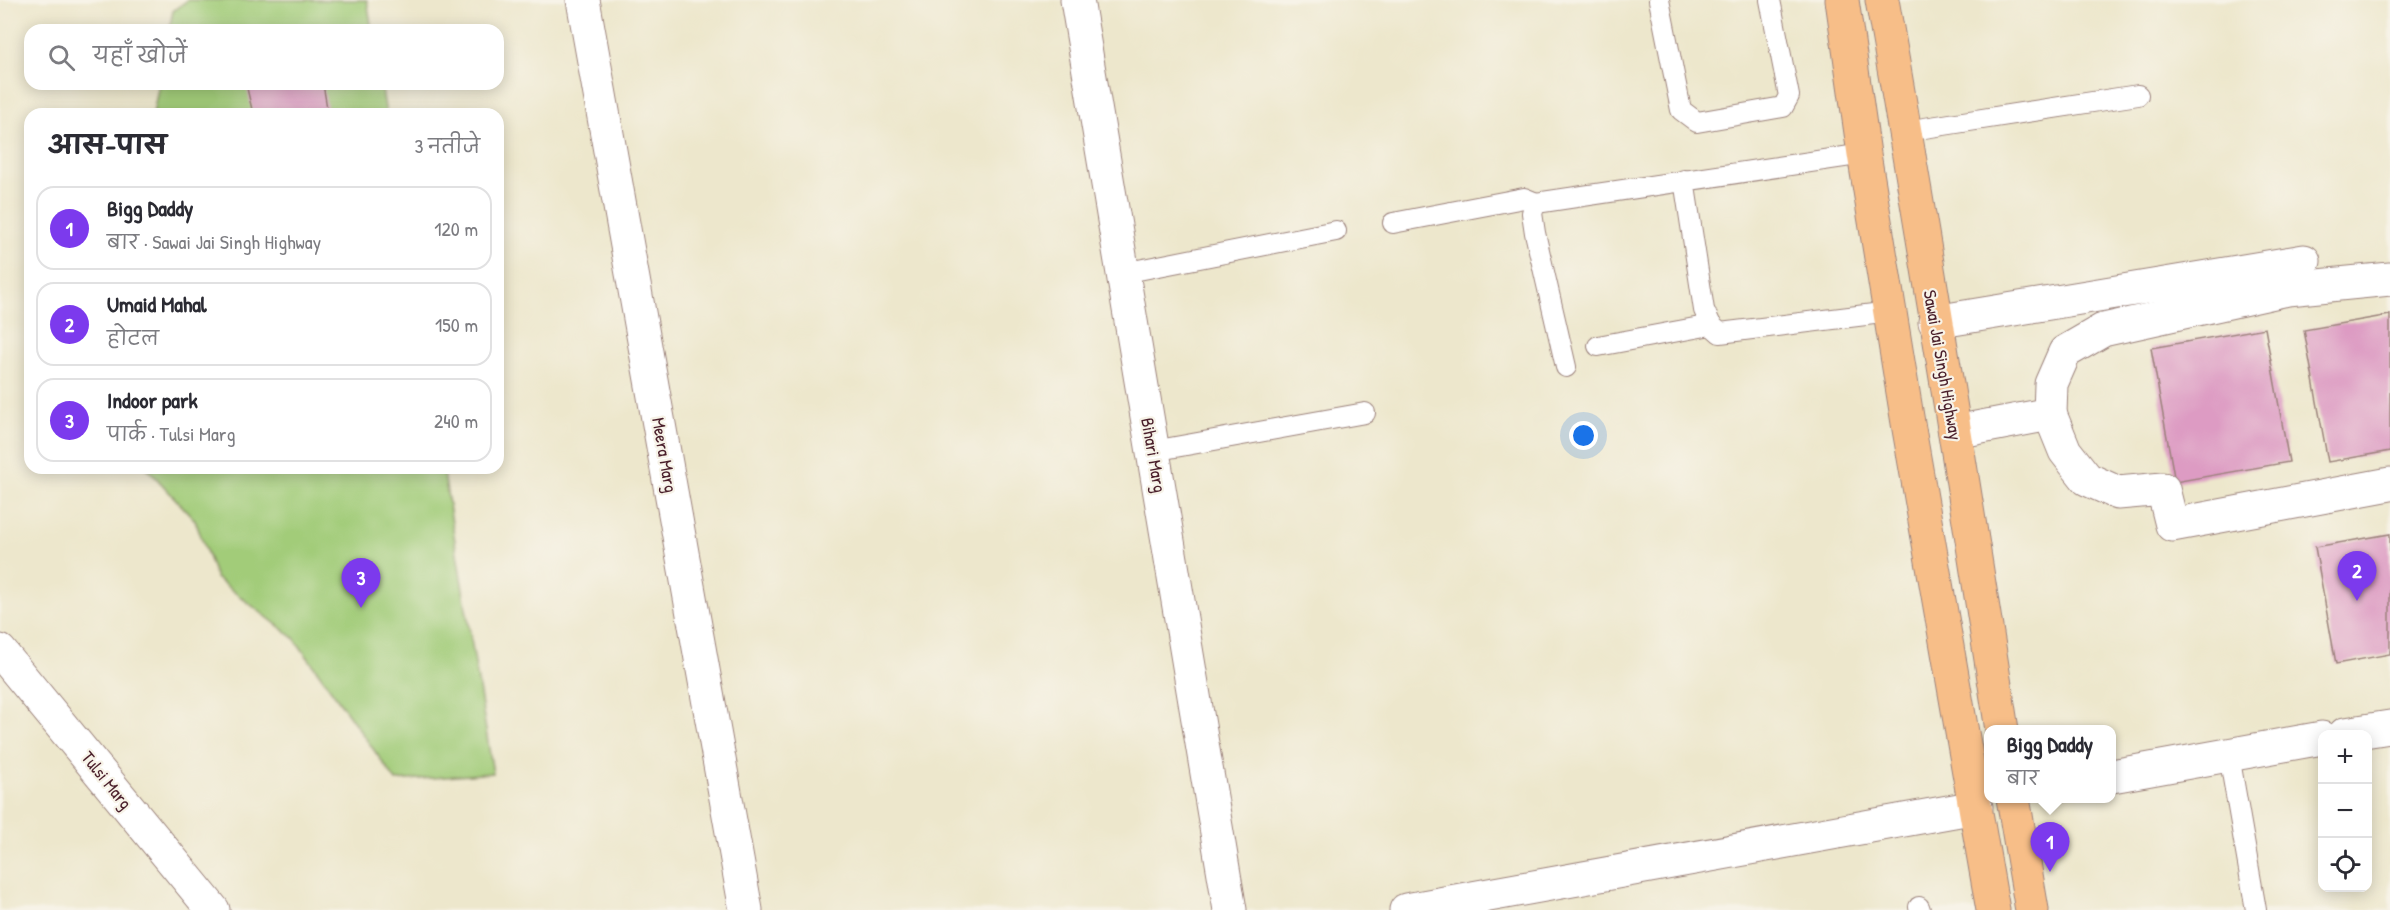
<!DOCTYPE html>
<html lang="hi">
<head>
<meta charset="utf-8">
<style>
  :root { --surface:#fff; --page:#f2f2f3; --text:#2b2b33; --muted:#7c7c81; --line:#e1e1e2; --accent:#7c3aed }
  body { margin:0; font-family:"Patrick Hand","Playpen Sans Deva",sans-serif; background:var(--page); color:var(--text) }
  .controls { position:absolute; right:18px; bottom:18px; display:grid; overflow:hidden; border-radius:12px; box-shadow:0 3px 15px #0003 }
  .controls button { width:54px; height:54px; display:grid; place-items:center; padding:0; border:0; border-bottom:2px solid var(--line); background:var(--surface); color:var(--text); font:30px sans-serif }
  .you { position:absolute; left:1584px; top:436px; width:21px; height:21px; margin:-15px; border:4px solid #fff; border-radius:50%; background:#1a73e8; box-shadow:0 0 0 9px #1a73e833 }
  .badge { display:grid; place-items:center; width:39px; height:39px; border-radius:50%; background:var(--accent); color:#fff; font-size:20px; font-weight:700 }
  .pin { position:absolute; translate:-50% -50px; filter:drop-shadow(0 2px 3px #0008) }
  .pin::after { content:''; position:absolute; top:32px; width:21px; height:18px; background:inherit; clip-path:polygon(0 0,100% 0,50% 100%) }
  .popup { position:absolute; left:1984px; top:725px; width:132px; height:78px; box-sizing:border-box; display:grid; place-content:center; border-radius:12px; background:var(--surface); filter:drop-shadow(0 2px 4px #0005); font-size:20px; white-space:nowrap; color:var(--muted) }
  .popup b { font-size:22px; color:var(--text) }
  .popup::after { content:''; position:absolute; left:50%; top:100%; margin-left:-12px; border:12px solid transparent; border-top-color:var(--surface) }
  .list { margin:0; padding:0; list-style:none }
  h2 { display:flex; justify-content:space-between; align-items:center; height:78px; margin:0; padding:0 24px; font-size:26px }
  h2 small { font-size:20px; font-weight:400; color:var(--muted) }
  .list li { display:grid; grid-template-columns:39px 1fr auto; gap:18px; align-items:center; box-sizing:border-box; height:84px; margin:0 12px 12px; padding:0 12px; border:2px solid var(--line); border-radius:18px }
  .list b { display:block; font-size:22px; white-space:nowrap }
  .list p { margin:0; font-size:20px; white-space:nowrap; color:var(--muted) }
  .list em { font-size:20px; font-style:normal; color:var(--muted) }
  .icon { flex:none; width:33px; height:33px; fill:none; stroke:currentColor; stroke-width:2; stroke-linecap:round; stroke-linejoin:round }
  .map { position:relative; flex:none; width:2390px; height:910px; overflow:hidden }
  .search { position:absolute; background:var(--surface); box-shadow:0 3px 15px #0003; left:24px; top:24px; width:480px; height:66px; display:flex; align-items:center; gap:15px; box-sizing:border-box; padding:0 21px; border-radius:18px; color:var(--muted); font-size:22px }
  .panel { position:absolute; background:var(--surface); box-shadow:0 3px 15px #0003; left:24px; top:108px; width:480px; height:366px; border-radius:18px }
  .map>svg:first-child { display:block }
  .green { fill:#a2cc79; stroke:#767652; stroke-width:1.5 }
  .building { fill:#dd9bc3 }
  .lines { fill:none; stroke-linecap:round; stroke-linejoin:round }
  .service-casing { stroke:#9c837c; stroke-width:22 }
  .minor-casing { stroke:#9c837c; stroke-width:35 }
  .tertiary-casing { stroke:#9c837c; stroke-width:35 }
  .primary-casing { stroke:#9c837c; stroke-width:35 }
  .service { stroke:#fff; stroke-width:20 }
  .minor { stroke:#fff; stroke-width:33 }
  .tertiary { stroke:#fff; stroke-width:33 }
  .primary { stroke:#f7be88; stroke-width:33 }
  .labels { text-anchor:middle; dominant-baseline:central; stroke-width:4.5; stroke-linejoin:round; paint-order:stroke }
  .street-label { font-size:18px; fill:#4a1f2b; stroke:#f7f3e8 }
</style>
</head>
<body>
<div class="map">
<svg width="2390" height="910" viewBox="0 0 2390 910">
  <rect width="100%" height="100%" fill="#f7f3e8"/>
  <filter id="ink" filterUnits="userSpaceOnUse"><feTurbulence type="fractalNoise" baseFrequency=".0167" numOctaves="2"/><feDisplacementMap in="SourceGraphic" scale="12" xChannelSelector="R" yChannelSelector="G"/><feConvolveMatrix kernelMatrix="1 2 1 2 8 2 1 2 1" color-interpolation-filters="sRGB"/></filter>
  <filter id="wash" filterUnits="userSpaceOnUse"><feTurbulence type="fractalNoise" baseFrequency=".008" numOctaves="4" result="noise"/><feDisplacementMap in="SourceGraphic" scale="24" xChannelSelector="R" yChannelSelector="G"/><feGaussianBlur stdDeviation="1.35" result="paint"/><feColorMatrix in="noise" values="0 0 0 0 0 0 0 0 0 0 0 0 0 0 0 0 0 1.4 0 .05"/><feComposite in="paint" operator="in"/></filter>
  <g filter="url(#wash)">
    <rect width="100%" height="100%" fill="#ede7cc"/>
    <!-- green -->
    <g class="green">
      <path d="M188,0H367L372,30H169L173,11Z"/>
      <path d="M159,84H381L386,114H153Z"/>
      <path d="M147,468H443L493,773L396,781L294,638L216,578L195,520Z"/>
    </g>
    <g id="blocks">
      <!-- building -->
      <g class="building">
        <path d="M246,84H323L328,114H253Z"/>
        <path d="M2390,315V451L2328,462L2304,330Z"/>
        <path d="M2265,328L2289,462L2175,482L2151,348Z"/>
        <path d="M2390,534V654L2336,664L2315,547Z"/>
      </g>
    </g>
  </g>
  <g filter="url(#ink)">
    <use href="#blocks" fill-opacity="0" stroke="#9c837c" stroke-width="1.5"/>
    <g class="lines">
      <!-- service casing -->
      <g class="service-casing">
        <g id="service">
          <path d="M1659,0L1681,110L1697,122L1783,107L1789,96L1770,0"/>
          <path d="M1905,131L2138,95"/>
          <path d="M1684,180L1704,310L1711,325L1720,333L1890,312"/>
          <path d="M1393,223L1524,198L1536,203"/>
          <path d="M1123,273L1336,231"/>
          <path d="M1598,346L1711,325"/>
          <path d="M1566,367L1535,233L1532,213L1536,203L1864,154"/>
          <path d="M1153,451L1365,413"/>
          <path d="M2229,755L2256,910"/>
          <path d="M1919,907L1920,910"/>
        </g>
      </g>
      <!-- minor casing -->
      <g class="minor-casing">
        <g id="minor">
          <path d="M583,0L746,910"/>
          <path d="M1077,0L1230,910"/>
          <path d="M1935,322L2304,261"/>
          <path d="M2050,414L2051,384L2065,352L2103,330L2288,289L2390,279"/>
          <path d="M1955,432L2050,414L2065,451L2087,479L2118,493L2163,489L2172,525L2390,484"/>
          <path d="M2345,734L2390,727"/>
          <path d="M2112,776L2322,738"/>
          <path d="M1406,910L1976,807"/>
        </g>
      </g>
      <!-- tertiary casing -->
      <g class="tertiary-casing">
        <path id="tertiary" d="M0,651L213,910"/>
      </g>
      <!-- primary casing -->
      <g class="primary-casing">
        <g id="primary">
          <path d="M1842,0L1864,154L1909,429L1993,910"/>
          <path d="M1882,0C1925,243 1964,486 2002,730"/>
          <path d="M2013,798L2032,910"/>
        </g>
      </g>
      <!-- service -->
      <use href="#service" class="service"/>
      <!-- minor -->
      <use href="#minor" class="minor"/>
      <!-- tertiary -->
      <use href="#tertiary" class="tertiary"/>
      <!-- primary -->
      <use href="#primary" class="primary"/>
    </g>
  </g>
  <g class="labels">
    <!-- street labels -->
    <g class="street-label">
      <text transform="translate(1943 365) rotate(80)">Sawai Jai Singh Highway</text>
      <text transform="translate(665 455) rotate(80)">Meera Marg</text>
      <text transform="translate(1154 455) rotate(80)">Bihari Marg</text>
      <text transform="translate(107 780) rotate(51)">Tulsi Marg</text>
    </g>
  </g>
</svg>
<div class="controls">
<button>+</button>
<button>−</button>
<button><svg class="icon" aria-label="locate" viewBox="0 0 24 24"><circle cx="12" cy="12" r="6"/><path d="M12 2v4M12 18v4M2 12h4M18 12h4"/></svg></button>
</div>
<div class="you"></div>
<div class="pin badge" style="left:2050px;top:872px">1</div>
<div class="popup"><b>Bigg Daddy</b>बार</div>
<div class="pin badge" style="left:2357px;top:601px">2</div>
<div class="pin badge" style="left:361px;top:608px">3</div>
<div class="search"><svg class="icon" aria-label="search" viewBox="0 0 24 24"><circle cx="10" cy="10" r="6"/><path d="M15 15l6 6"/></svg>यहाँ खोजें</div>
<section class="panel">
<h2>आस-पास<small>3 नतीजे</small></h2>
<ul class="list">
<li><span class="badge">1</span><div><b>Bigg Daddy</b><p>बार · Sawai Jai Singh Highway</p></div><em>120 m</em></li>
<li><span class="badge">2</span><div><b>Umaid Mahal</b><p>होटल</p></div><em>150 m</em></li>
<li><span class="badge">3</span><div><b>Indoor park</b><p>पार्क · Tulsi Marg</p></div><em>240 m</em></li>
</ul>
</section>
</div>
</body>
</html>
